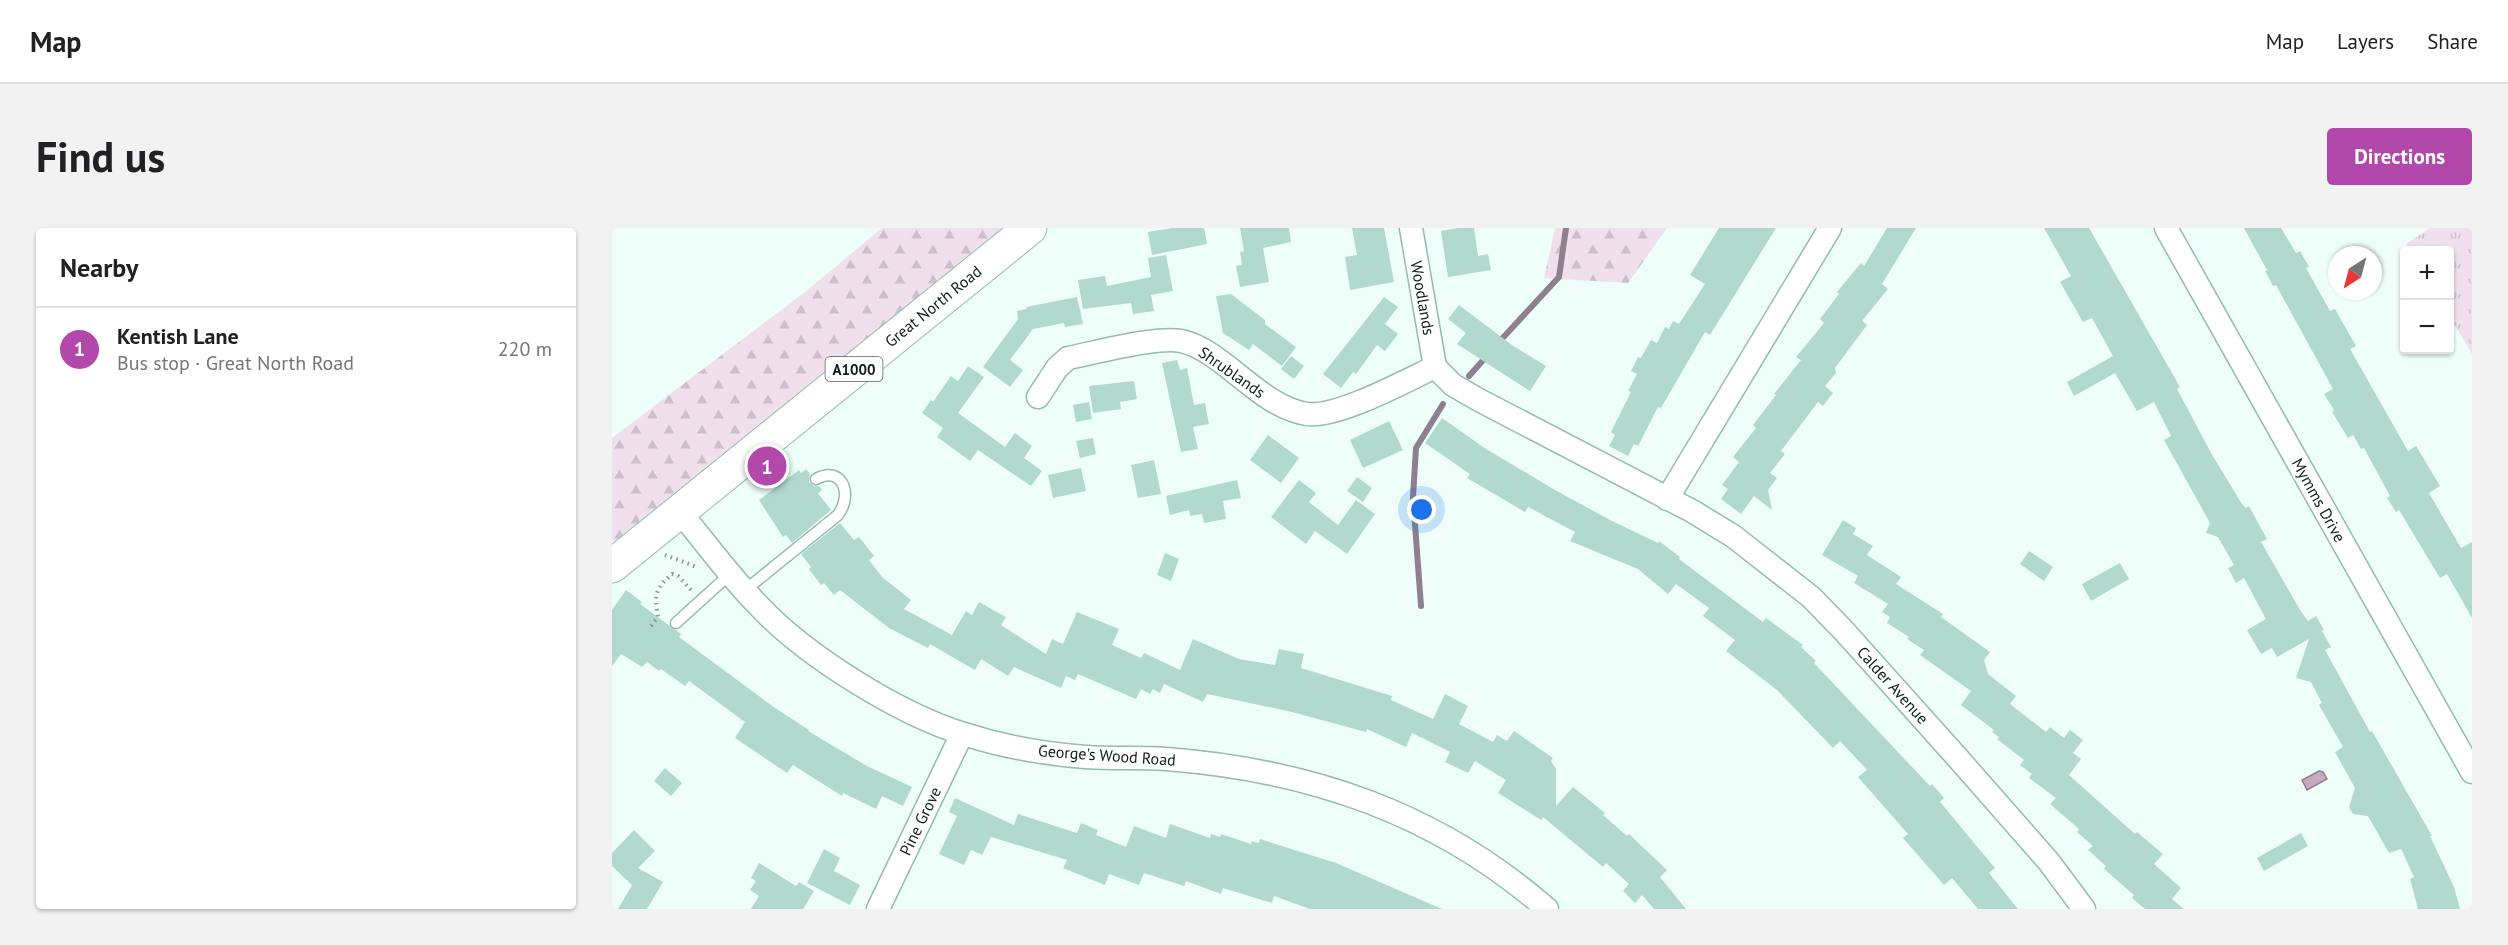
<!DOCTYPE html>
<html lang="en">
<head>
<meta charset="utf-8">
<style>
  :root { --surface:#fff; --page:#f2f2f2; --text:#202124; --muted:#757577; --line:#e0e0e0; --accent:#b248a9 }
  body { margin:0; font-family:"PT Sans",sans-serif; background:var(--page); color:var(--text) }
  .controls { position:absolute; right:18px; top:18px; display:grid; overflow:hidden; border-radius:6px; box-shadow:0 2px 4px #0004 }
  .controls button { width:54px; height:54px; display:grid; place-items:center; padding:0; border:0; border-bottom:2px solid var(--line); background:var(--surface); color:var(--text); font:30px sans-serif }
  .compass { position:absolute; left:1716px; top:18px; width:54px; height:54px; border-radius:50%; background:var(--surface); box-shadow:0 2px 4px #0004; rotate:216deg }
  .you { position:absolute; left:810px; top:282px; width:21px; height:21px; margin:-15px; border:4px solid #fff; border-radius:50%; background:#1a73e8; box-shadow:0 0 0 9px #1a73e833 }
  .badge { display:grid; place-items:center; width:39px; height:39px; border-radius:50%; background:var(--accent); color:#fff; font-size:20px; font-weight:700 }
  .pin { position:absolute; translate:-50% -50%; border:3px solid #fff; box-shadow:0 2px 6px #0006 }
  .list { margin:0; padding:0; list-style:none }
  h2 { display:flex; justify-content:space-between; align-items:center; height:78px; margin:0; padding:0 24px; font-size:26px }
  h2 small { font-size:20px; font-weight:400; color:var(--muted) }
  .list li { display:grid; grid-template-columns:39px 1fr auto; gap:18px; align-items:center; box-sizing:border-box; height:84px; padding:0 24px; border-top:2px solid var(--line) }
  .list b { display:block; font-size:22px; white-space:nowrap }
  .list p { margin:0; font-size:20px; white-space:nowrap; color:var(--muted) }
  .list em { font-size:20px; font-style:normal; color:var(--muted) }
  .map { position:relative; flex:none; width:1860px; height:681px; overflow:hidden; border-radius:6px }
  header { display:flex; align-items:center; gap:36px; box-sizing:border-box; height:84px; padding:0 30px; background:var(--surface); border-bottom:2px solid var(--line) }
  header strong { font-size:28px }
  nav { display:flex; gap:33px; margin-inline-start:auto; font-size:21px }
  .intro { display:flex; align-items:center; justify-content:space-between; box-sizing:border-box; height:144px; padding:0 36px }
  h1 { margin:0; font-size:42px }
  .button { padding:15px 27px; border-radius:6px; background:var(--accent); color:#fff; font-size:21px; font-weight:700 }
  main { display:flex; gap:36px; padding:0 36px }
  aside { flex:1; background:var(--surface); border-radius:6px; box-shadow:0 2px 4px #0004 }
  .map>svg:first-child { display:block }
  .grass { fill:url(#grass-tufts) }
  .forest { fill:url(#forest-firs) }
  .water { fill:#c5aac1; stroke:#8e808f; stroke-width:1.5 }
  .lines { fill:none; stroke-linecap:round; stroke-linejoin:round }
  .stream { stroke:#8e808f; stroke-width:6 }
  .building { fill:#b1d9ce }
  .lane-casing { stroke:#94bbb0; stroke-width:13 }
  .street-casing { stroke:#94bbb0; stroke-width:25 }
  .primary-casing { stroke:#94bbb0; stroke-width:35 }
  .path { stroke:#869591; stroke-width:4; stroke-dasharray:1.5 4.5; stroke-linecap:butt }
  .lane { stroke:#fff; stroke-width:10 }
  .street { stroke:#fff; stroke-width:22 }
  .primary { stroke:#fff; stroke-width:33 }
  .labels { text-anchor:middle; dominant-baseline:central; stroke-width:5; stroke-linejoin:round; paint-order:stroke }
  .shield { fill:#fff; stroke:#57625f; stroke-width:1.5 }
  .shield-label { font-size:15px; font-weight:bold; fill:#0f1e1b }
  .street-label { font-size:16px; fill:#0f1e1b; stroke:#fff }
</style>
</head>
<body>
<header>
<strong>Map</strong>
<nav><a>Map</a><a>Layers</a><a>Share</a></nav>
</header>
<div class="intro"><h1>Find us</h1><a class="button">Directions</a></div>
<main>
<aside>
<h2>Nearby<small></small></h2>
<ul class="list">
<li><span class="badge">1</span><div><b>Kentish Lane</b><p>Bus stop · Great North Road</p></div><em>220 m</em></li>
</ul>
</aside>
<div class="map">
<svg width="1860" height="681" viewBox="0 0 1860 681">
  <defs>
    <pattern id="grass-tufts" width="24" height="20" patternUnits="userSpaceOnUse" patternTransform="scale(1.5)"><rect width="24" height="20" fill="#f0dfed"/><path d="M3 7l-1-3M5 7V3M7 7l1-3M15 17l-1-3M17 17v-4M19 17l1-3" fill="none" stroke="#cdbfcb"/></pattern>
    <pattern id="forest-firs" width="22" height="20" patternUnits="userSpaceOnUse" patternTransform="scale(1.5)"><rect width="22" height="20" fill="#f0dfed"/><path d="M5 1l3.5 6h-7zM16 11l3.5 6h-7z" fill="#cdbfcb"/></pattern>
  </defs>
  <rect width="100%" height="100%" fill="#eefef9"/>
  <!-- grass -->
  <path class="grass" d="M1818,0H1860V126L1838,89V22H1798L1794,16Z"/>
  <!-- forest -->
  <g class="forest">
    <path d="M270,0H390L261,109L147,197L3,313L0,312V210L193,64Z"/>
    <path d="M943,0H1055L1016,55L932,50Z"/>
  </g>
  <!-- water -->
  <path class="water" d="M1707,543L1711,544L1715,551L1695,562L1690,552Z"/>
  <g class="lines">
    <!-- stream -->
    <g class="stream">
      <path d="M887,114L947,49L954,0"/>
      <path d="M857,148L874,129"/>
      <path d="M809,378L801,269L804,220L831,176"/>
    </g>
  </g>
  <!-- building -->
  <g class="building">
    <path d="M560,0H592L595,16L540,27L536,4Z"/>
    <path d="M628,0H677L679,14L651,20L657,54L628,59L624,38L630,37L628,24L632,23Z"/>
    <path d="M740,0H772L782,54L738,62L733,29L745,27Z"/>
    <path d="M846,0H862L866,28L876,26L879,42L836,49L829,3Z"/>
    <path d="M1107,0H1164L1098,107L1093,104L1049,180L1046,179L1026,218L1022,216L1016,228L997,218L1003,207L999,204L1019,164L1016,163L1025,146L1019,143L1026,129L1029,130L1039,112L1045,115L1053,99L1057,101L1061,93L1067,96L1093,56L1078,47Z"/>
    <path d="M1275,0H1304L1270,56L1276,61L1250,93L1255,97L1223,140L1224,145L1213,158L1221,165L1211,178L1206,174L1169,223L1173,226L1158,245L1165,250L1156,262L1160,282L1142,268L1129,286L1109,271L1116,261L1110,257L1127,234L1121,229L1144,200L1141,197L1164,167L1162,166L1189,132L1184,129L1212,95L1208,91L1227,66L1225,64L1249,35L1252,38Z"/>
    <path d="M1432,0H1477L1568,159L1565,161L1599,225L1630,276L1634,280L1637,278L1655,311L1649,314L1688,382L1696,393L1704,388L1712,402L1710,403L1719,419L1713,422L1758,504L1760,503L1820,608H1818L1842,659L1848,681H1806L1798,651L1802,649L1789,621L1777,625L1756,588L1741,586L1737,579L1743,560L1723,524L1731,519L1707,477L1710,475L1699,454L1684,450L1697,411L1665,429L1660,420L1649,426L1635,402L1654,391L1632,350L1624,355L1616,340L1622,337L1606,309L1594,305L1598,295L1552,212L1559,208L1542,174L1525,183L1503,145L1462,168L1455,154L1501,128L1480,90L1471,94L1448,54L1459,48Z"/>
    <path d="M1632,0H1669L1684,25L1688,23L1697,39L1694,40L1718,83L1723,81L1744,118L1738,121L1796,223L1804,218L1828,258L1817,265L1849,320L1860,314V390L1835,346L1828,350L1787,282L1784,284L1775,270L1778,268L1752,220L1749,221L1741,207L1736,210L1720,184L1722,182L1712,166L1721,161L1664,57L1661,58L1653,43L1655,42Z"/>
    <path d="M554,27L561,63L539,67L542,83L521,86L519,75L471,81L466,52L493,48L495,58L539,49L536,30Z"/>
    <path d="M619,66L653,92V96L684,119L670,138L641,116L637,122L611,105L604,68Z"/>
    <path d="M465,69L471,96L453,99L452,95L421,101L398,132L411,142L398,159L371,139L406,91L405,83L415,81L414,79Z"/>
    <path d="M772,69L786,79L773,96L786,106L773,123L765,117L744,146L741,144L729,160L711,146Z"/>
    <path d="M847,77L900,117L934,138L918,163L845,116L854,105L836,91Z"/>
    <path d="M679,128L692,138L682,151L669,141Z"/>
    <path d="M565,132L568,142L575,140L582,177L593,175L597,196L581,199L586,221L569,224L550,135Z"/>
    <path d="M356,138L372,149L346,185L393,219L403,205L420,218L412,230L430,243L419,258L366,222L358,233L325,209L331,200L310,185L319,172L321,174L339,148L346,153Z"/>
    <path d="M522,153L525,171L508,174L509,181L481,185L477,158Z"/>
    <path d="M477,174L480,191L464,194L461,177Z"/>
    <path d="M830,190L874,221L943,262L1000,293L1046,315L1047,313L1068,329L1067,331L1151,394L1154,390L1191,417L1189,419L1204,433L1202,435L1318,558L1320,556L1332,570L1328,574L1383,640L1377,645L1406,681H1366L1340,650L1332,657L1291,610L1296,606L1246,549L1255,542L1228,513L1221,520L1165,462L1114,423L1123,412L1091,388L1097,380L1064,356L1056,366L1026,341L958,313L963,304L916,279L913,284L855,250L858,246L813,215Z"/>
    <path d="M777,193L791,222L751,240L738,212Z"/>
    <path d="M656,207L687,230L669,255L638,232Z"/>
    <path d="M481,210L484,226L468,230L464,213Z"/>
    <path d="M542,232L549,266L526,270L519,237Z"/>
    <path d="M469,240L474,263L441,270L436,247Z"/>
    <path d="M194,241L198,246L197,254L202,258H207L210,262L206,265L219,282L180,315L174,307L171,309L147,272L187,242L189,245Z"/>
    <path d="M745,249L760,260L751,274L735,263Z"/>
    <path d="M625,252L629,270L611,273L614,291L592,295L590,286L578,288L577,282L558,287L554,268Z"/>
    <path d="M687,252L704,265L697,274L726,297L744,272L763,286L735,326L703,303L694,316L659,289Z"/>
    <path d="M1231,292L1244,300L1241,306L1261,318L1255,327L1289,349L1284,356L1331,386L1329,389L1378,424L1372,432L1376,446L1404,468L1398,476L1434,504L1438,499L1452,510L1458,502L1471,512L1461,525L1469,531L1457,547L1523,606L1525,604L1551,626L1542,636L1569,660L1560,671L1572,681H1533L1520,670L1522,667L1492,641L1494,638L1476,622L1481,618L1465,604L1467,601L1438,576L1444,570L1417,550L1420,546L1408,537L1412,532L1385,511L1387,509L1380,504L1382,502L1349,477L1359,463L1308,427L1312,422L1295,411L1297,409L1275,395L1278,389L1270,384L1276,376L1242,355L1246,348L1210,327Z"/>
    <path d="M228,295L242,312L247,309L262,328L257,332L270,349L299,372L292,381L340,407L354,383L360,387L367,374L394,389L389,397L434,426L440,411L451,416L465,384L507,401L500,417L529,430L532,425L568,442L581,411L627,431L663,437L667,421L692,426L689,440L780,468L779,472L821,491L833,466L856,478L847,496L881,514L885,507L895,513L902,503L941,530L939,533L944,541V578L961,559L993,585L991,587L1015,608L1017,606L1055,642L1048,649L1074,681H1042L1030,667L1023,675L1011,663L1017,656L994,635L991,639L931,589L929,592L886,565L894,552L863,533L856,545L833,534L838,524L800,505L794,519L755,501L754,504L680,484L595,466L591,474L552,456L548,465L541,461L538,466L529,461L524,471L466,446L463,452L454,448L449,460L402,439L396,448L369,431L363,442L318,416L316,420L277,400L228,362L222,367L212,355L209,357L197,341L199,339L189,326Z"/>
    <path d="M1417,323L1441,339L1432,353L1408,336Z"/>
    <path d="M553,325L567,331L559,353L545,347Z"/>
    <path d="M1508,335L1517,351L1479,373L1470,356Z"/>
    <path d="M14,362L30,374L28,376L69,406L67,409L163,480L197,502L196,503L255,538L300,559L291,578L270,568L264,581L231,565L230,568L181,537L175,545L123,510L133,494L77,453L73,458L49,441L47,443L35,434L30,439L9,426L0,438V382Z"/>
    <path d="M53,540L70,555L59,568L42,553Z"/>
    <path d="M343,570L402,597L406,586L465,605L469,595L486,602L484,607L514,619L522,598L554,610L558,596L598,610L599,606L608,609L609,606L639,616L640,613L647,615L648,611L724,635L830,681H698L662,668L660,675L611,660L609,666L574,653L572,658L532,645L527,657L497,646L493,657L451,640L455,632L379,609L370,627L359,622L352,637L327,626L345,588L337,584Z"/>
    <path d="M22,602L43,623L26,640L51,654L35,681H6L20,657L0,638V625Z"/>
    <path d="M1689,605L1696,618L1652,643L1645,630Z"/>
    <path d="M212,621L228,630L222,643L248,657L238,677L195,655Z"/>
    <path d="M147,635L184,658L187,654L202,663L191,681H139L147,668L138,662L144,653L139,650Z"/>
  </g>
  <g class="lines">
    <!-- lane casing -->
    <g class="lane-casing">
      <g id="lane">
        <path d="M132,363L226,287C242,265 229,237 204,251"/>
        <path d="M64,395L118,346"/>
      </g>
    </g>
    <!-- street casing -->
    <g class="street-casing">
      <g id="street">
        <path d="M799,0L823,139"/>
        <path d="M1554,0L1860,544"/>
        <path d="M823,139L841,157L867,172L1080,283L1121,308L1199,369L1232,403L1344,528L1437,634L1472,681"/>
        <path d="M426,169L445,140L456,130C482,125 545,108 569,113C612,122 647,179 695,186C726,190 793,153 823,139"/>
        <path d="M1055,271L1218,0"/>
        <path d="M67,283C94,315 118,349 147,378C194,428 287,486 352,506C392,519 433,526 474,529C501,531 527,529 554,531C698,542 825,585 935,681"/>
        <path d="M266,681L350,506"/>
      </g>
    </g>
    <!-- primary casing -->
    <g class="primary-casing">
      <path id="primary" d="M0,338L418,0"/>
    </g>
    <!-- path -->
    <g class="path">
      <path d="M53,327L85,339"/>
      <path d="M39,398L46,389C42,367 43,361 60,346L66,348L79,362"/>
    </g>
    <!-- lane -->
    <use href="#lane" class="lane"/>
    <!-- street -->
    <use href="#street" class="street"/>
    <!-- primary -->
    <use href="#primary" class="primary"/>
  </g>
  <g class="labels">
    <!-- shield labels -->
    <rect class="shield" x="213.5" y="129" width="57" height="24" rx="4.5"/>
    <g class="shield-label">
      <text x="242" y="141">A1000</text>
    </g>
    <!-- street labels -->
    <g class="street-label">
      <text transform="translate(811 70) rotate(80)">Woodlands</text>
      <text transform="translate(321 78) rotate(-39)">Great North Road</text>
      <text transform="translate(620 144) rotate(35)">Shrublands</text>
      <text transform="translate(1707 272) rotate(61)">Mymms Drive</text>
      <text transform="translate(1281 457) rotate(48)">Calder Avenue</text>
      <text transform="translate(495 527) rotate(4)">George's Wood Road</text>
      <text transform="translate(308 593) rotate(-64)">Pine Grove</text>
    </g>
  </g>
</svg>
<div class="controls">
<button>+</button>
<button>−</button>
</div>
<svg class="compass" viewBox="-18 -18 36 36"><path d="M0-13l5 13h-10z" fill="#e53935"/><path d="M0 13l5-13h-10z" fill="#757577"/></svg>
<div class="you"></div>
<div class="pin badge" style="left:155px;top:238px">1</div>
</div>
</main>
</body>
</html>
